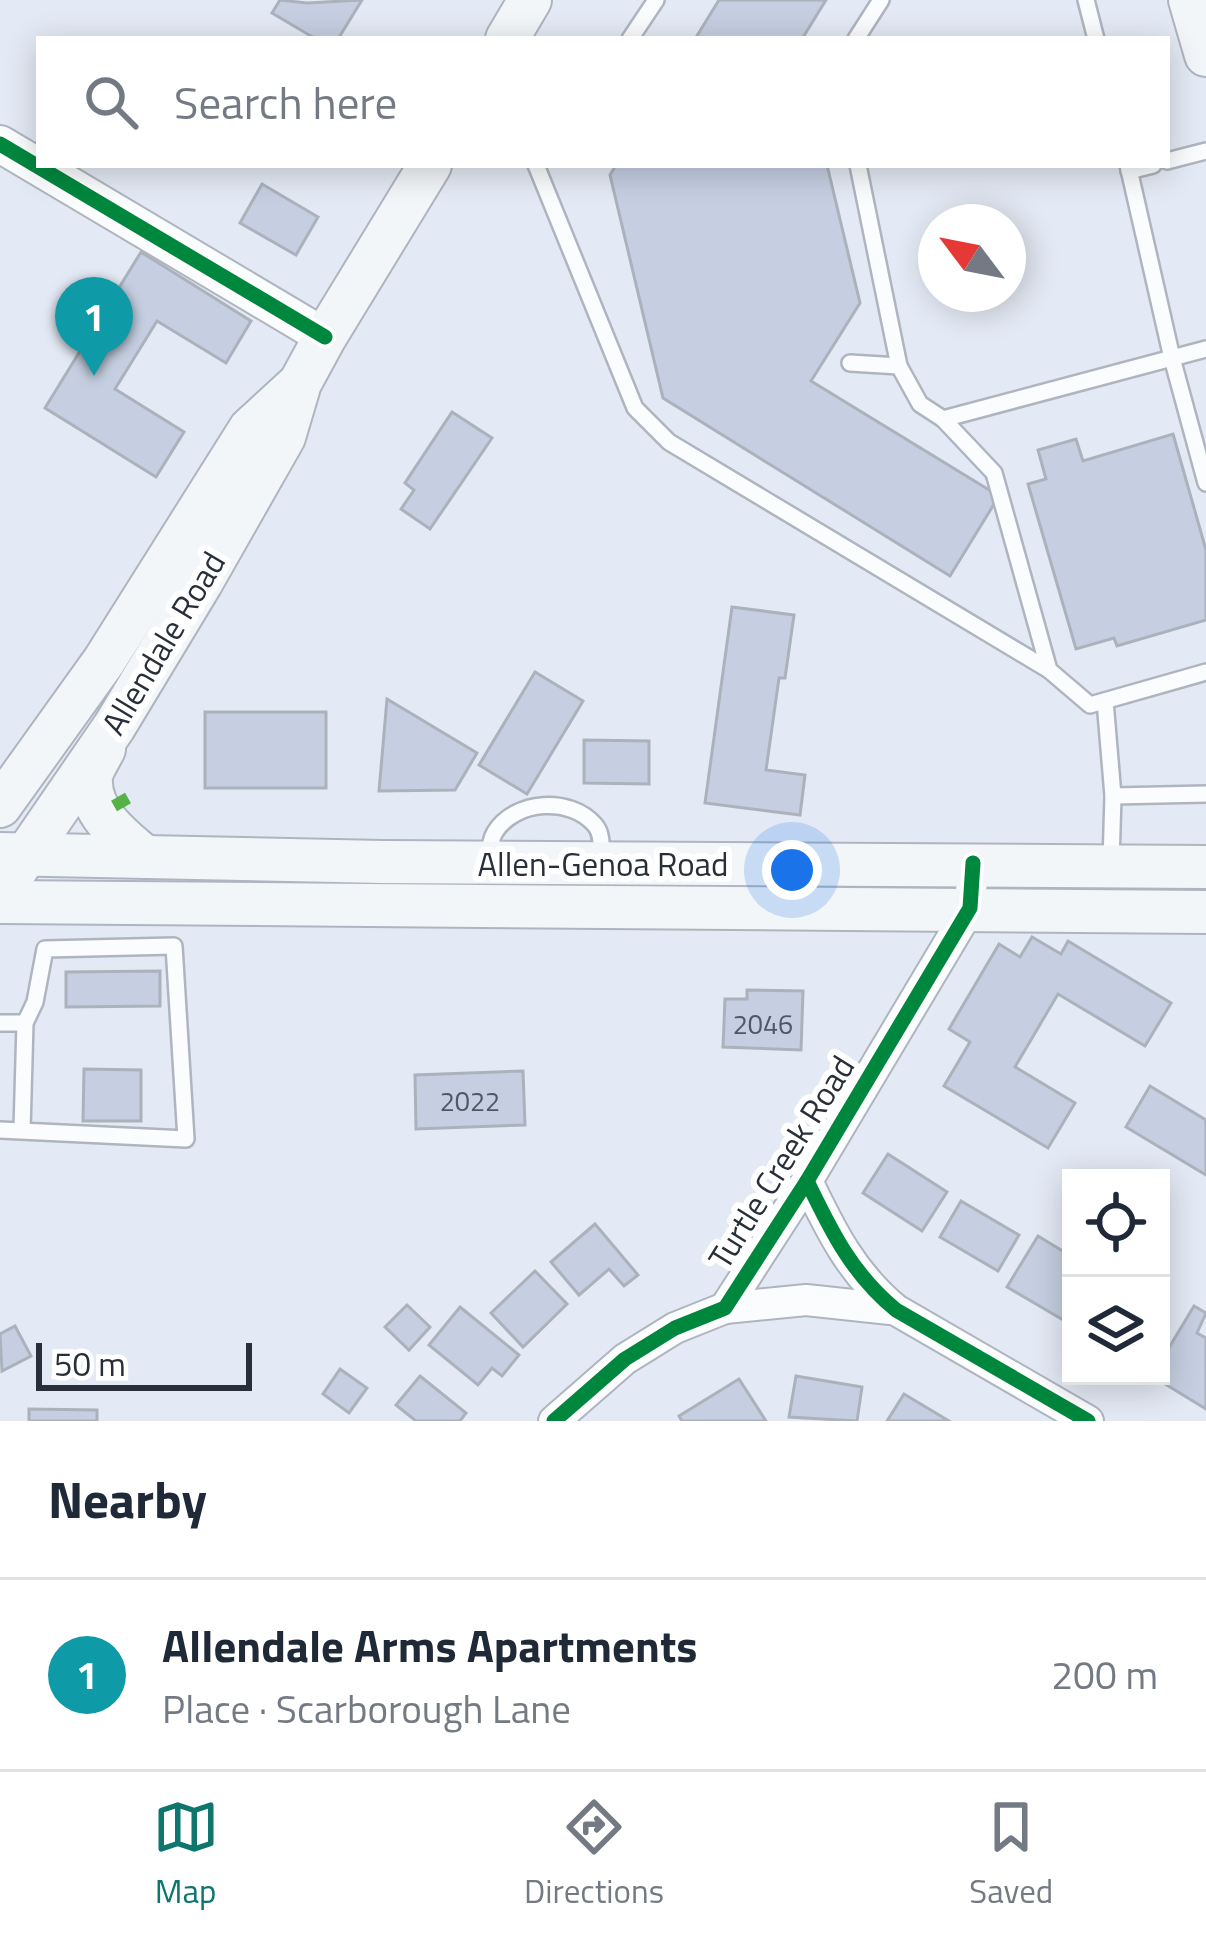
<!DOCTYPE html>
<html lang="en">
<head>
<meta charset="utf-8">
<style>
  :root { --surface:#fff; --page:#f2f2f3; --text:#1f2937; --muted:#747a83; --line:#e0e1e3; --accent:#0f766e }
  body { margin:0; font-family:"Titillium Web",sans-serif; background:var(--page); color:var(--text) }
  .controls { position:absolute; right:36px; bottom:36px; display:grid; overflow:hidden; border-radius:0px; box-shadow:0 6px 30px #0003 }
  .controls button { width:108px; height:108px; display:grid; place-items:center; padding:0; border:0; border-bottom:3px solid var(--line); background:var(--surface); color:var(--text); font:60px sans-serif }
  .compass { position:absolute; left:918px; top:204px; width:108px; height:108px; border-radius:50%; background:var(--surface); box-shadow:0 6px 30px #0003; rotate:302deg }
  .scale { position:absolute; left:36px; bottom:30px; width:216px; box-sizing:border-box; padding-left:12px; border:6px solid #282f3a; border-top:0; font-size:33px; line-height:42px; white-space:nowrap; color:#282f3a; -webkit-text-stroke:9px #fff; paint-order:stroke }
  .you { position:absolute; left:792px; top:870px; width:42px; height:42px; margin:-30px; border:9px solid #fff; border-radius:50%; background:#1a73e8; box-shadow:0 0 0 18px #1a73e833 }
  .badge { display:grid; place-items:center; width:78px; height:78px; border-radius:50%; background:var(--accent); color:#fff; font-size:39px; font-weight:700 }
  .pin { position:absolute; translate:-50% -99px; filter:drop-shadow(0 3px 6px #0008) }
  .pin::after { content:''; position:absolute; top:63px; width:42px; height:36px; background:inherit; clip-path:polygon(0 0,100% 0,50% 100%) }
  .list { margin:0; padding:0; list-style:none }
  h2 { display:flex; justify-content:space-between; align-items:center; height:156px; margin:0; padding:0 48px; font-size:51px }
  h2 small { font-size:39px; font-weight:400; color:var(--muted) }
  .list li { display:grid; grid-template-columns:78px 1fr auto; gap:36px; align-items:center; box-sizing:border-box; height:192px; padding:0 48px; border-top:3px solid var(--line) }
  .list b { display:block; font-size:45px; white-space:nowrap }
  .list p { margin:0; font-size:39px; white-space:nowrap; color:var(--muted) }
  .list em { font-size:39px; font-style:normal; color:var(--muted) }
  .icon { flex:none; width:66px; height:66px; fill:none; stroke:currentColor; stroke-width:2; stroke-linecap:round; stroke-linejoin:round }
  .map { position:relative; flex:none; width:1206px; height:1421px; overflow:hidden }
  .search { position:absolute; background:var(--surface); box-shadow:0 6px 30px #0003; left:36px; right:36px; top:36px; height:132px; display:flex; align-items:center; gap:30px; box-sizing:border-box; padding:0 42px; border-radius:0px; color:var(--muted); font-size:45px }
  .sheet { height:348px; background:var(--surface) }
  nav { display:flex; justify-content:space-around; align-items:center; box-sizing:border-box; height:168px; border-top:3px solid var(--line); background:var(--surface); font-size:33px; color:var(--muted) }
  nav a { display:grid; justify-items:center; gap:6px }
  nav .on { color:var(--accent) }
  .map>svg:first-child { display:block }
  .building { fill:#c5cfe1; stroke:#acb2bc; stroke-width:3 }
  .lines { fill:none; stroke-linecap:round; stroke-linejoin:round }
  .service-casing { stroke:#afb5bf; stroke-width:20 }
  .minor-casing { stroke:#afb5bf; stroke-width:34 }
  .tertiary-casing { stroke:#afb5bf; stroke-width:40 }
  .secondary-casing { stroke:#afb5bf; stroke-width:46 }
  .service { stroke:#fbfcfe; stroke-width:15 }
  .minor { stroke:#fbfcfe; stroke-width:30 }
  .tertiary { stroke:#fbfcfe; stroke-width:36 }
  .secondary { stroke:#f3f6f9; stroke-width:42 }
  .quiet { stroke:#56b246; stroke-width:12; stroke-dasharray:24 12; stroke-linecap:butt }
  .cycleway-casing { stroke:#fff; stroke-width:22 }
  .cycleway { stroke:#00873e; stroke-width:15 }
  .labels { text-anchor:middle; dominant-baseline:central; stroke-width:12; stroke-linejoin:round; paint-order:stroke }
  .number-label { font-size:27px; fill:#4f5764 }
  .street-label { font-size:33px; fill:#282f3a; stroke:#fff }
</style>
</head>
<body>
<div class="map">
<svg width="1206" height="1421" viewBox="0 0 1206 1421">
  <rect width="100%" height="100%" fill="#e4eaf5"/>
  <!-- building -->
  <g class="building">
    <path d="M280,0L307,3L362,0L338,39H316L272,13Z"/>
    <path d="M719,0H826L802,39H695Z"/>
    <path d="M616,165H827L860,303L811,381L999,496L950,576L663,398L610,175Z"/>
    <path d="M262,184L318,217L296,255L240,223Z"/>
    <path d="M141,252L251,321L226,363L157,321L115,389L184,432L156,477L45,408Z"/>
    <path d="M452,412L492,438L430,529L401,509L414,490L405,483Z"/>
    <path d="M1173,434L1206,550V620L1117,646L1114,638L1076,649L1028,484L1046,479L1038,450L1076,439L1083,461Z"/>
    <path d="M732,607L794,615L785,678H779L766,770L805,775L800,815L705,803Z"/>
    <path d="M535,672L583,701L527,794L479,765Z"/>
    <path d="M387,699L477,753L455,790L379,791Z"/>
    <rect x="205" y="712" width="121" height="76"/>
    <path d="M584,740L649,741V784L584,783Z"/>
    <path d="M1032,937L1061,954L1068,941L1171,1003L1145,1046L1058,994L1015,1067L1075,1103L1048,1148L944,1086L970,1042L949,1029L999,944L1020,957Z"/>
    <path d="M160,971V1006L66,1007V972Z"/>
    <path d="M747,990L803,991L801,1050L723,1047L725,999H747Z"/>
    <path d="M84,1069L141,1070V1121H83Z"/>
    <path d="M523,1071L525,1125L416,1129L415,1075Z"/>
    <path d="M1150,1086L1206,1120V1175L1126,1127Z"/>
    <path d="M888,1154L947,1192L922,1231L863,1193Z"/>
    <path d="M961,1201L1019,1235L998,1271L940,1237Z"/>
    <path d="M595,1224L638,1275L624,1286L609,1269L579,1295L551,1262Z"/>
    <path d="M1038,1236L1071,1256V1311L1065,1321L1007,1287Z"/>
    <path d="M535,1271L567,1304L523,1347L491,1313Z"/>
    <path d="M407,1305L430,1327L409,1350L385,1327Z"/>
    <path d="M1194,1306L1206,1313L1197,1333L1206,1338V1409L1152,1376H1161V1361Z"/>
    <path d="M460,1307L519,1355L502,1376L492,1368L478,1385L429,1345Z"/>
    <path d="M15,1326L31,1356L2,1371L0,1334Z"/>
    <path d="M340,1369L367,1388L349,1413L323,1394Z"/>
    <path d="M420,1376L466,1413L460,1421H416L396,1405Z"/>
    <path d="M796,1376L862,1387L857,1421L789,1417Z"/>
    <path d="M739,1379L766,1421H682L679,1416Z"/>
    <path d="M904,1394L949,1421H887Z"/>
    <path d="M29,1409L97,1410V1421H29Z"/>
  </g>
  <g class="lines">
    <!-- service casing -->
    <g class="service-casing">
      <g id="service">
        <path d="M1086,0L1096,39"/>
        <path d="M630,39L656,0"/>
        <path d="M856,39L881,0"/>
        <path d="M1167,161L1206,151"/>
        <path d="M536,165L635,408L669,442L1049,670"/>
        <path d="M858,165L899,366L920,404L943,419L994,473L1049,670L1090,705L1206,672"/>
        <path d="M1128,165L1172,358L1206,483"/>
        <path d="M1129,171L1153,165"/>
        <path d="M850,363L899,366"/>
        <path d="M943,419L1206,349"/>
        <path d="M1105,701L1113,796L1111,862"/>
        <path d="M1113,796L1206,794"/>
        <path d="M489,859C490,849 490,840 495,832C515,800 570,796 595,825C603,834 601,849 601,861"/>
        <path d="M0,1023H25"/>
        <path d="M0,1130L186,1139L174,946L45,949L35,1002L25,1023L22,1130"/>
      </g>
    </g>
    <!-- minor casing -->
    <g class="minor-casing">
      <g id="minor">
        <path d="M807,1181C831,1231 852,1274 896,1310L1088,1421"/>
        <path d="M725,1308L806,1300L890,1309"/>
        <path d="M554,1421L625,1359L675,1328L725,1308L807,1181L970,908L973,863"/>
      </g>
    </g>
    <!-- tertiary casing -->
    <g class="tertiary-casing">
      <path id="tertiary" d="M0,144L325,337"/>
    </g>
    <!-- secondary casing -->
    <g class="secondary-casing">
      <g id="secondary">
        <path d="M1190,0L1206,55"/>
        <path d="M507,39L530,0"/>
        <path d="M104,749C100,757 92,769 91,777C88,812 122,838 145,857"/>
        <path d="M0,806L104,661L250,429L299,384"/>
        <path d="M0,854L383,862L1206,867"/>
        <path d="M15,871L114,727L201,583L284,437L300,383L325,337L430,165"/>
        <path d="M0,902L1206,912"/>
      </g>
    </g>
    <!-- service -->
    <use href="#service" class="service"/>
    <!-- minor -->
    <use href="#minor" class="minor"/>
    <!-- tertiary -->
    <use href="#tertiary" class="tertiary"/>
    <!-- secondary -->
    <use href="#secondary" class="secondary"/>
    <!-- quiet -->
    <path class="quiet" d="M114,806L128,798"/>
    <!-- cycleway casing -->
    <g class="cycleway-casing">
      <g id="cycleway">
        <path d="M0,144L325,337"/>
        <path d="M807,1181C831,1231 852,1274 896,1310L1088,1421"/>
        <path d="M554,1421L625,1359L675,1328L725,1308L807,1181L970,908L973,863"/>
      </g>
    </g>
    <!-- cycleway -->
    <use href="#cycleway" class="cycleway"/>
  </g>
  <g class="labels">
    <!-- number labels -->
    <g class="number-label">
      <text x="763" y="1023">2046</text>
      <text x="470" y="1100">2022</text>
    </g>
    <!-- street labels -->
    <g class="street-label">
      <text transform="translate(163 643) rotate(-59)">Allendale Road</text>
      <text x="603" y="864">Allen-Genoa Road</text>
      <text transform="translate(781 1162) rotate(-58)">Turtle Creek Road</text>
    </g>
  </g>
</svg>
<div class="controls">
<button><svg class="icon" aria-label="locate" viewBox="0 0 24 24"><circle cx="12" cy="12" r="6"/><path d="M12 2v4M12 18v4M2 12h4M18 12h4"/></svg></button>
<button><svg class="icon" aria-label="layers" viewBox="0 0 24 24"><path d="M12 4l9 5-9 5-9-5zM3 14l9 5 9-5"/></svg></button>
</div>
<svg class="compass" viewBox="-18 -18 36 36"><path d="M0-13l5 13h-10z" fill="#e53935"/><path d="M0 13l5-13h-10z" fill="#747a83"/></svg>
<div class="scale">50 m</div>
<div class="you"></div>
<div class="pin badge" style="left:94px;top:376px;background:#0f9aa8">1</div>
<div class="search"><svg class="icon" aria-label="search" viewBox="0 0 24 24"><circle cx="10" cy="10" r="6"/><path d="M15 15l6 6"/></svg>Search here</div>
</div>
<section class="sheet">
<h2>Nearby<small></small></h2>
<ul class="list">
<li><span class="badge" style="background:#0f9aa8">1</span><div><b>Allendale Arms Apartments</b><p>Place · Scarborough Lane</p></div><em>200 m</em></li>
</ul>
</section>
<nav>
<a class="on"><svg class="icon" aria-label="map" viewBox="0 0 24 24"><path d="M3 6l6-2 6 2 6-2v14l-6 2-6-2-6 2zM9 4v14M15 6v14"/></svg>Map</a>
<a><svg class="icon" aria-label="directions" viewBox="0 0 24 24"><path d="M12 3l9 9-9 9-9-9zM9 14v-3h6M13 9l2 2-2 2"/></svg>Directions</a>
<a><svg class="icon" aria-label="saved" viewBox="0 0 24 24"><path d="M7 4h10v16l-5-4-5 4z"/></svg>Saved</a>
</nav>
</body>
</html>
